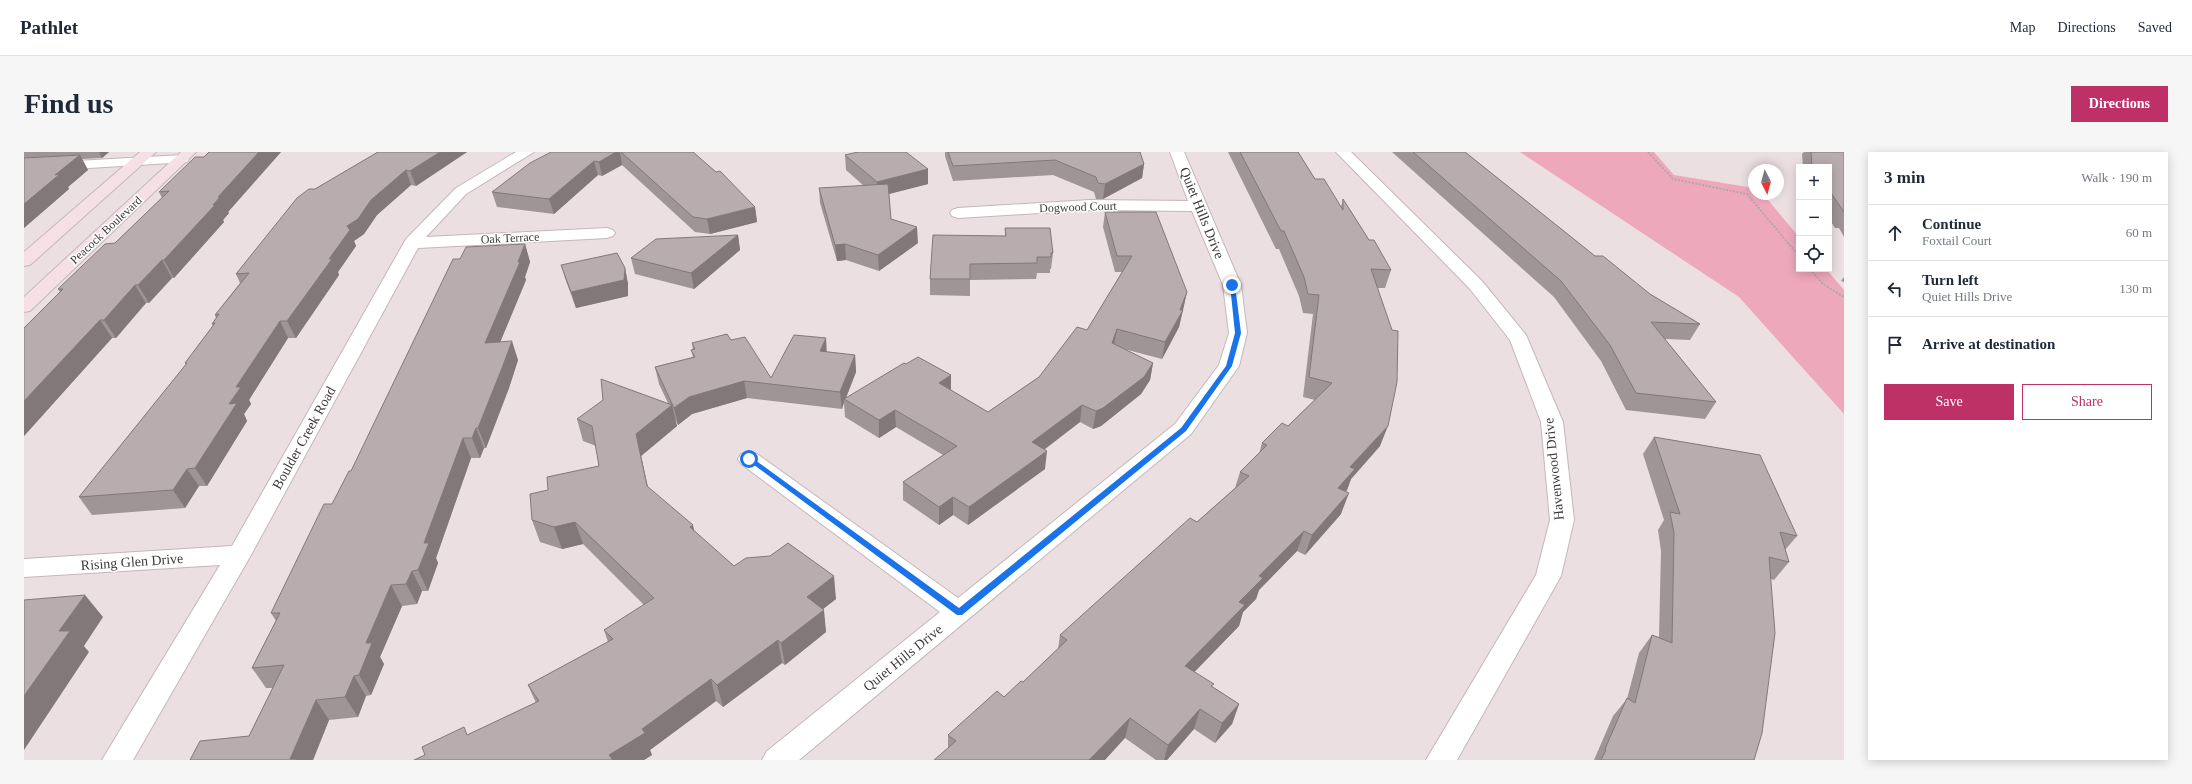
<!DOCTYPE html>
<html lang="en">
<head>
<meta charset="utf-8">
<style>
  :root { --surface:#fff; --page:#f6f6f7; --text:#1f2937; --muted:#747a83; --line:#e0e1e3; --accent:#bd3167 }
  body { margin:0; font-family:Georgia,serif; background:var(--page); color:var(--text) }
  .controls { position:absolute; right:12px; top:12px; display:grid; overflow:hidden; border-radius:0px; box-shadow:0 2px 10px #0003 }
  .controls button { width:36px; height:36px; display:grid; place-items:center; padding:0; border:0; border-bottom:1px solid var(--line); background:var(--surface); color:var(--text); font:20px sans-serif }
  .compass { position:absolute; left:1724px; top:12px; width:36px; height:36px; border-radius:50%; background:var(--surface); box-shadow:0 2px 10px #0003; rotate:174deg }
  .stop { position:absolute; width:12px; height:12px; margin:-9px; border:3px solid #1a73e8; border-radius:50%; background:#fff }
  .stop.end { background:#1a73e8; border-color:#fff; box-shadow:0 1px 4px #0008 }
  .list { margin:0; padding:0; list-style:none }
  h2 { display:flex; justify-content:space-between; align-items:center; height:52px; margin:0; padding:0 16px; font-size:17px }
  h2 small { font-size:13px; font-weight:400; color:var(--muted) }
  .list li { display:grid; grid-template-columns:26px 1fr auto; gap:12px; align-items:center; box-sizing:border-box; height:56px; padding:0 16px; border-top:1px solid var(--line) }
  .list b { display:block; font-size:15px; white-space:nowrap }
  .list p { margin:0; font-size:13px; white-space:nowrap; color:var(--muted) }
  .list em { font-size:13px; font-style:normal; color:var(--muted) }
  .actions { display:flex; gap:8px; padding:12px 16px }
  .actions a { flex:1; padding:9px 0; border:1px solid var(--accent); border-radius:0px; text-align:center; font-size:14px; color:var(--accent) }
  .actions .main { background:var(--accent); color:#fff }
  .icon { flex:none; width:22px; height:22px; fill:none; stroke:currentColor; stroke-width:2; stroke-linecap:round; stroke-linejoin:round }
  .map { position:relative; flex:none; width:1820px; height:608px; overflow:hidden; border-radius:0px }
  header { display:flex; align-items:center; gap:24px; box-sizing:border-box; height:56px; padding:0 20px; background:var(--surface); border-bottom:1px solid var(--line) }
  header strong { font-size:19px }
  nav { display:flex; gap:22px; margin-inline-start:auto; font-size:14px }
  .intro { display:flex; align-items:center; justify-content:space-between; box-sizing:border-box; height:96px; padding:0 24px }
  h1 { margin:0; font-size:28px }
  .button { padding:10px 18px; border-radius:0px; background:var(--accent); color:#fff; font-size:14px; font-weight:700 }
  main { display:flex; gap:24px; padding:0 24px }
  aside { flex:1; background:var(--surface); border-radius:0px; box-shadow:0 2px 10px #0003 }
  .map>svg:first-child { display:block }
  .green { fill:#eea8bb }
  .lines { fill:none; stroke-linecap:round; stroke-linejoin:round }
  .street-casing { stroke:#c4b7ba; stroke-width:2 }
  .secondary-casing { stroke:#c4b7ba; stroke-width:2 }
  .path { stroke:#b1a7a9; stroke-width:2; stroke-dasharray:2 1.5; stroke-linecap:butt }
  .street { fill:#fff; fill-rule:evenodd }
  .secondary { fill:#f5e0e6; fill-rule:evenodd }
  .wall { fill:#9f9496 }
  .shaded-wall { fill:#82787a }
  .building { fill:#b9acaf; stroke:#82787a }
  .route { fill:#1a73e8 }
  .labels { text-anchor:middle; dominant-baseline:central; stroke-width:3; stroke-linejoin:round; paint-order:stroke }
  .far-street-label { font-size:12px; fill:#3f3a3b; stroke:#fff }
  .street-label { font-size:14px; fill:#3f3a3b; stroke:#fff }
</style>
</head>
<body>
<header>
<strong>Pathlet</strong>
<nav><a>Map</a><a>Directions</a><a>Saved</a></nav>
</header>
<div class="intro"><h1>Find us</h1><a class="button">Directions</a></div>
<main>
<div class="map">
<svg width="1820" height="608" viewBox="0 0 1820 608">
  <rect width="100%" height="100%" fill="#ecdfe2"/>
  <!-- green -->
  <path class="green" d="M1496,0H1630L1650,23L1730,36V42H1739L1775,85V117H1802L1820,138V262L1715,145Z"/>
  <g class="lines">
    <!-- street casing -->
    <g class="street-casing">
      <g id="street">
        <path d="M492,0H510L442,42L402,85L583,76L589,78L591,81L589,84L583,86L394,96L227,403L109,608H78L196,413L0,425V407L208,394L382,87L432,36Z"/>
        <path d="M1146,0H1160L1217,133L1223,181L1215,214L1167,282L775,608H738L743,599L916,460L717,312L714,307L717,302L725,300L733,302L934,446L1151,272L1195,213L1205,181L1199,133L1168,59L1066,58L934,66L928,64L926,61L928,58L934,56L1066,48L1164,49Z"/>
        <path d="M1312,0H1327L1458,129L1502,183L1539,270L1550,368L1537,424L1433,608H1402L1512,423L1526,368L1517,270L1486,188L1446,137Z"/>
        <path d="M158,3L163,4L165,7L163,10L0,20V12Z"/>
      </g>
    </g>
    <!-- secondary casing -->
    <g class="secondary-casing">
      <g id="secondary">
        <path d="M116,0H132L6,113L0,114V100Z"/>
        <path d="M157,0H172L6,159L0,160V145Z"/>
      </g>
    </g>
    <!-- path -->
    <g class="path">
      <path d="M1624,0L1649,27L1723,42L1775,104"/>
      <path d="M1786,117L1799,132L1820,145"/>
    </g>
    <!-- street -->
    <use href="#street" class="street"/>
    <!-- secondary -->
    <use href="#secondary" class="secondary"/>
  </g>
  <!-- wall -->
  <g class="wall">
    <path d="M0,0H85L78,6L58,7L64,18L44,35L45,37L0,76Z"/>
    <path d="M185,0H257L204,60L205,61L199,68L200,70L150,126H148L125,151H122L92,186H88L0,284V176L36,140L34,137L91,91L138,46L135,40L180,5Z"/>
    <path d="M354,0H443L392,34L387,33L353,63L340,82L330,89L332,94L314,120L315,123L272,186H264L225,248L227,252L220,262L223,269L183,334H175L161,356L68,363L55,345L162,213L161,211L189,174L188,172L192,166L191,163L216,131L212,122L291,37Z"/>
    <path d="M527,0H669L731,55L733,70L686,82L671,80L598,13L578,24L574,23L530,62L473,55L468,40Z"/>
    <path d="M921,0H1116L1120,12L1118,26L1079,47H1072L1070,40L1029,23L929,29L921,4Z"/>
    <path d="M1204,0H1274L1291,27L1317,55L1319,47L1345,88L1367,118L1361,136H1354L1356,294L1327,327L1323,338L1321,340L1317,362L1281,403L1273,399L1235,438L1232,447L1219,460L1215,474L1170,520L1189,535L1215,552L1208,572L1191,591L1170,577L1143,608H1132L1101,586L924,596V583L980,545L999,530L1034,497L1036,483L1173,370L1211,336L1216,320L1235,302L1238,291L1264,274L1291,248L1279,245L1289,162L1279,161L1275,144L1255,97H1252Z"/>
    <path d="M1368,0H1441L1571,104L1626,142L1676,172L1666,188L1641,187L1692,250L1681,267L1602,258L1577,209L1530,145Z"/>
    <path d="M1780,0H1820V85L1815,76H1811L1805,67V15H1779L1778,2Z"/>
    <path d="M821,3L904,17V32L865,42L867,67L894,91L855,119L822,108L813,109L796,51L795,36L840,34L822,18Z"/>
    <path d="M1081,60L1163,140L1155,175L1138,207L1100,197L1129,211L1126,228L1117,242L1077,274L1069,277L1056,270L1020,298L1021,317L944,373L929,363L915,373L879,348V330L919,303L872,275L855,286L821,265L820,250L818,257L723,246L668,262L654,273L651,267L653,274L617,304L624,335L670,379L710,414L812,447L799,457L802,480L761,513L758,511L699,555L692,549L626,598L628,603L620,608H390L512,551L504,533L584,490L580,478L620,453L559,392L538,397L516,390L508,368L524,338L575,314L572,294L559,289L553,267L644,251L635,232L631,215L669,205L667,198H669L668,191L707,188L747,226L803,200L831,203L832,220L822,246L882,212L927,223V238L964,260L1015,225L1063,178L1098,120H1091L1079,75Z"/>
    <path d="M981,76L1029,101L1027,117H1026V121H1013L1012,127L946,128V144L906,143V127L981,84Z"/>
    <path d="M714,83L716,98L670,137L611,122L607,106Z"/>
    <path d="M501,92L506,110L501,125L502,128L476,190L494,208L485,236L462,296H460L456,306H447L412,406L414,411L404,439H398L393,452L378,454L356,505L360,512L347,543L342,544L334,565L305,568L289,608H166L225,584L249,536H242L228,516L252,469L247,461L327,319L436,107Z"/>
    <path d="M537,113L601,116L604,132V144L552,156L542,129Z"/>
    <path d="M1820,125V130L1817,129Z"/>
    <path d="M1630,285L1773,384L1761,398L1765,410L1750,428L1747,427L1730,608H1570L1589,564L1603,547L1615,501L1628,483L1635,485L1637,399L1634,378L1640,368L1619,302Z"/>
  </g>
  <!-- shaded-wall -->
  <g class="shaded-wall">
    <path d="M75,0H85L78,6Z"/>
    <path d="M235,0H257L204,60L205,61L199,68L200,70L150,126L140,108L194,45Z"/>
    <path d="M416,0H443L392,34L386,19Z"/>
    <path d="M592,0H596L598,13L578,24L575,10Z"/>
    <path d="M56,3L64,18L44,35L45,37L0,76V52L31,23Z"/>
    <path d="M570,9L574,23L530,62L525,47Z"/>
    <path d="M1120,12L1118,26L1079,47L1081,32Z"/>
    <path d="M904,17V32L853,45V30Z"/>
    <path d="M382,18L387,33L353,63L340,82L330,89L332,94L314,120L315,123L272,186L263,169L305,107L323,74L347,48Z"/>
    <path d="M731,55L733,70L686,82L683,67Z"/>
    <path d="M893,75L894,91L855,119L854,103Z"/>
    <path d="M714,83L716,98L670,137L667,121Z"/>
    <path d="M501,92L506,110L501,125L502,128L468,210L461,191Z"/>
    <path d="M821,92L822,108L813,109L811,93Z"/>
    <path d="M138,108L148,126L125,151L114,133Z"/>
    <path d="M601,116L604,132V144L552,156L547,140Z"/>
    <path d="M111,133L122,151L92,186L80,168Z"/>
    <path d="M1163,140L1155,175L1138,207L1141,190L1156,158Z"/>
    <path d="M76,168L88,186L0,284V249Z"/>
    <path d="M256,169L264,186L225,248L227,252L220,262L223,269L183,334L171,316L205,252L212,235Z"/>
    <path d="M1093,177L1090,194L1088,191Z"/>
    <path d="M802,186L803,203L796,199Z"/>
    <path d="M488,189L494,208L485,236L462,296L454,276Z"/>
    <path d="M831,203L832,220L821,248L820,247V250L818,257L816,240Z"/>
    <path d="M1129,211L1126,228L1117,242L1077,274L1069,277L1072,259Z"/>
    <path d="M927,223V240L915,231Z"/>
    <path d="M720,229L723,246L668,262L654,273L650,256L665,245Z"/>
    <path d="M648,253L653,274L617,304L628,356L623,334L612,282Z"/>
    <path d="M1058,253L1056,270L1006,308L1008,290Z"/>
    <path d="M871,258L872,275L855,286V268Z"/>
    <path d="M1364,274L1356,294L1327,327L1323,338L1306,356L1314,336L1326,315Z"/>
    <path d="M452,276L460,296L456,306L448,286Z"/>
    <path d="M439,286L447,306L412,406L414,411L404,439L394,418L400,391Z"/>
    <path d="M1023,299L1021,317L944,373L945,355Z"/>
    <path d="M163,317L175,334L161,356L149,338Z"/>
    <path d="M1325,341L1317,362L1281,403L1288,383Z"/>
    <path d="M929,345V363L915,373V355Z"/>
    <path d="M551,370L559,392L538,397L530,375Z"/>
    <path d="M669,373L674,396L666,375Z"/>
    <path d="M1280,379L1273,399L1235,438L1232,447L1219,460L1215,474L1156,535L1161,514L1215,450L1235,424Z"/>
    <path d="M388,419L398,439L393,452L382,432Z"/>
    <path d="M810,424L812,447L786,467L783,445Z"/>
    <path d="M367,433L378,454L356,505L360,512L347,543L335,523L342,491Z"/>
    <path d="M61,443L79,465L60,494L65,500L0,598V544L35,479Z"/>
    <path d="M800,458L802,480L761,513L757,491Z"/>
    <path d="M754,488L758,511L699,555L693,533Z"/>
    <path d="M330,524L342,544L334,565L321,545Z"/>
    <path d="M687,527L692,549L626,598L628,603L620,608H587L585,603L618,577Z"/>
    <path d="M292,548L305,568L289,608H266V607Z"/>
    <path d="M1215,552L1208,572L1191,591L1198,571Z"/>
    <path d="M1176,557L1170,577L1143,608H1140L1144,593Z"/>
    <path d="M1106,566L1101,586L1081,608H1065Z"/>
  </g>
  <!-- building -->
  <g class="building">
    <path d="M185,0H235L194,45H196L189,53H191L140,108H138L114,133H111L80,168H76L0,249V176L39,137H34L81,92L91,91L145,39L135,40L171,5H180Z"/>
    <path d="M354,0H416L386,19L382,18L347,48L334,67L323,74L326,78L305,107H308L263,169H256L212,235H217L205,252L213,251L171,316L163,317L149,338L55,345L163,211H161L191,171L188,172L195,162L191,163L225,121L212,122L273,46L285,37H291Z"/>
    <path d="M527,0H592L575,10L570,9L525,47L468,40L506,11Z"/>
    <path d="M597,0H669L692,20L696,19L731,55L683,67L669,65Z"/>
    <path d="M834,0H882L904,17L853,30L821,3Z"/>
    <path d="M924,0H1116L1120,12L1081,32L1074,31L1072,25L1031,8L929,14Z"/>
    <path d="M1216,0H1274L1291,27H1300L1319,58V47L1345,88H1350L1367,118L1347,117L1368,178L1374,179L1373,230L1364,274L1326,315L1331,317L1314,336L1325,341L1288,383L1280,379L1235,424L1239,426L1215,450L1221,453L1161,514L1190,532L1187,534L1215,552L1198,571L1176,557L1144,593L1106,566L1065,608H910L932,589L924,583L973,539L980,545L997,529L999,530L1043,488L1036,483L1067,455L1166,366L1173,370L1225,324L1216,320L1243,293L1238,291L1258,271L1264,274L1308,231L1285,225L1295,143L1284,142L1280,125L1260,79H1257Z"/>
    <path d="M1389,0H1441L1571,104H1579L1626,142L1676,172L1627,170L1692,250L1612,241L1586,193L1537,129Z"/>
    <path d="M1787,0H1820V60L1807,41L1805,40V15H1788Z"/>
    <path d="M56,3L31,23L36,22L0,52V6Z"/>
    <path d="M864,32L867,67L893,75L854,103L821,92L811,93L795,36Z"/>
    <path d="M1081,60H1132L1163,140L1156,158H1159L1141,190L1093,177L1088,191L1129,211L1120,225L1079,256L1072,259L1058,253L1008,290L1023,299L945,355L929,345L915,355L879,330L933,294L871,258L855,268L820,247L880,211L882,212L894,205L927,223L915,231L964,260L1015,225L1053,175L1063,178L1108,104H1093Z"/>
    <path d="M981,76H1026L1029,101H1027V105H1013V111L946,112V127H906L909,83L982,84Z"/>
    <path d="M714,83L667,121L607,106L632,87Z"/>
    <path d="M501,92L494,110H496L461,191L488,189L478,216L454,276H452L448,286H439L400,391H405L394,418L388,419L382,432L367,433L342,491H348L335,523L330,524L321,545L292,548L266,607H273L272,608H166L176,589L225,584L260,513L228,516L256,461H247L300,352H308L325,319H327L429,107H436L442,95Z"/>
    <path d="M593,101L601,116L600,128L547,140L537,113Z"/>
    <path d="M703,182L707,188L721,185L747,226L770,183L802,186L796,199L831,203L816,240L720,229L665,245L650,256L631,215L671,205L667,198L671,197L668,191Z"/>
    <path d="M577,227L648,253L612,282L623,334L669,373L666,375L710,414L722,406L746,404L764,391L810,424L783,445L800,458L757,491L754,488L693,533L687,527L618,577L621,581L585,603L589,608H390L401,603L398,595L440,575L443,583L515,549L504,533L589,487L580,478L630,446L551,370L530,375L508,368L506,342L524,338L523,325L575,314L568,274L553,267L579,248Z"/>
    <path d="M1630,285L1736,303L1773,384L1756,380L1765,410L1745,405L1751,481L1738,581L1730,608H1577L1582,598L1581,597L1603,546L1611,551L1628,483L1648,491L1650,381L1646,360L1656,362Z"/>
    <path d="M61,443L35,479H46L0,544V448Z"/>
  </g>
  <!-- route -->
  <path class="route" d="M1208,132L1211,133L1217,181L1208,214L1162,279L938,463H933L722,307L727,305L935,456L1157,276L1202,214L1211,181L1206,133Z"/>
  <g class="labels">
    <!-- far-street labels -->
    <g class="far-street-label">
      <text transform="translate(1054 55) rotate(-2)">Dogwood Court</text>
      <text transform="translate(82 78) rotate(-43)">Peacock Boulevard</text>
      <text transform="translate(486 86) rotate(-3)">Oak Terrace</text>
    </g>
    <!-- street labels -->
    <g class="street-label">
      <text transform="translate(1178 61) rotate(68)">Quiet Hills Drive</text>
      <text transform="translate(280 286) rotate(-61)">Boulder Creek Road</text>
      <text transform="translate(1530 317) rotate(-96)">Havenwood Drive</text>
      <text transform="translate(108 410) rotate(-4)">Rising Glen Drive</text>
      <text transform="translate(879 506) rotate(-39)">Quiet Hills Drive</text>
    </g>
  </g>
</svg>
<div class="controls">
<button>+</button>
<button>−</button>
<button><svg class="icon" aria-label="locate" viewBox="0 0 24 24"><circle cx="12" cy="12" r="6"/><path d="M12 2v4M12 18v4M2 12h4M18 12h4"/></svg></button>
</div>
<svg class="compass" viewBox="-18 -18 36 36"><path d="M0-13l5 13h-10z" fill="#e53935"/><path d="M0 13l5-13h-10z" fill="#747a83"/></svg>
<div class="stop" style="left:725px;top:307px"></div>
<div class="stop end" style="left:1208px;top:133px"></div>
</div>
<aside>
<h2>3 min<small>Walk · 190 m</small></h2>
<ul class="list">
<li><svg class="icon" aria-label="ahead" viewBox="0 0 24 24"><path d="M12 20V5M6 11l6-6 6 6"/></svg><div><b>Continue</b><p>Foxtail Court</p></div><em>60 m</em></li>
<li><svg class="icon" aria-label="left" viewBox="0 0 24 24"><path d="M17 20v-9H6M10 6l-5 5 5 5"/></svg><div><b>Turn left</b><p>Quiet Hills Drive</p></div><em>130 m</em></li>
<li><svg class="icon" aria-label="arrive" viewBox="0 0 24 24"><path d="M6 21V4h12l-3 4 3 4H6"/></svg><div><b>Arrive at destination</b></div></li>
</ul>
<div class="actions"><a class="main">Save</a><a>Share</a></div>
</aside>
</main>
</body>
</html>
